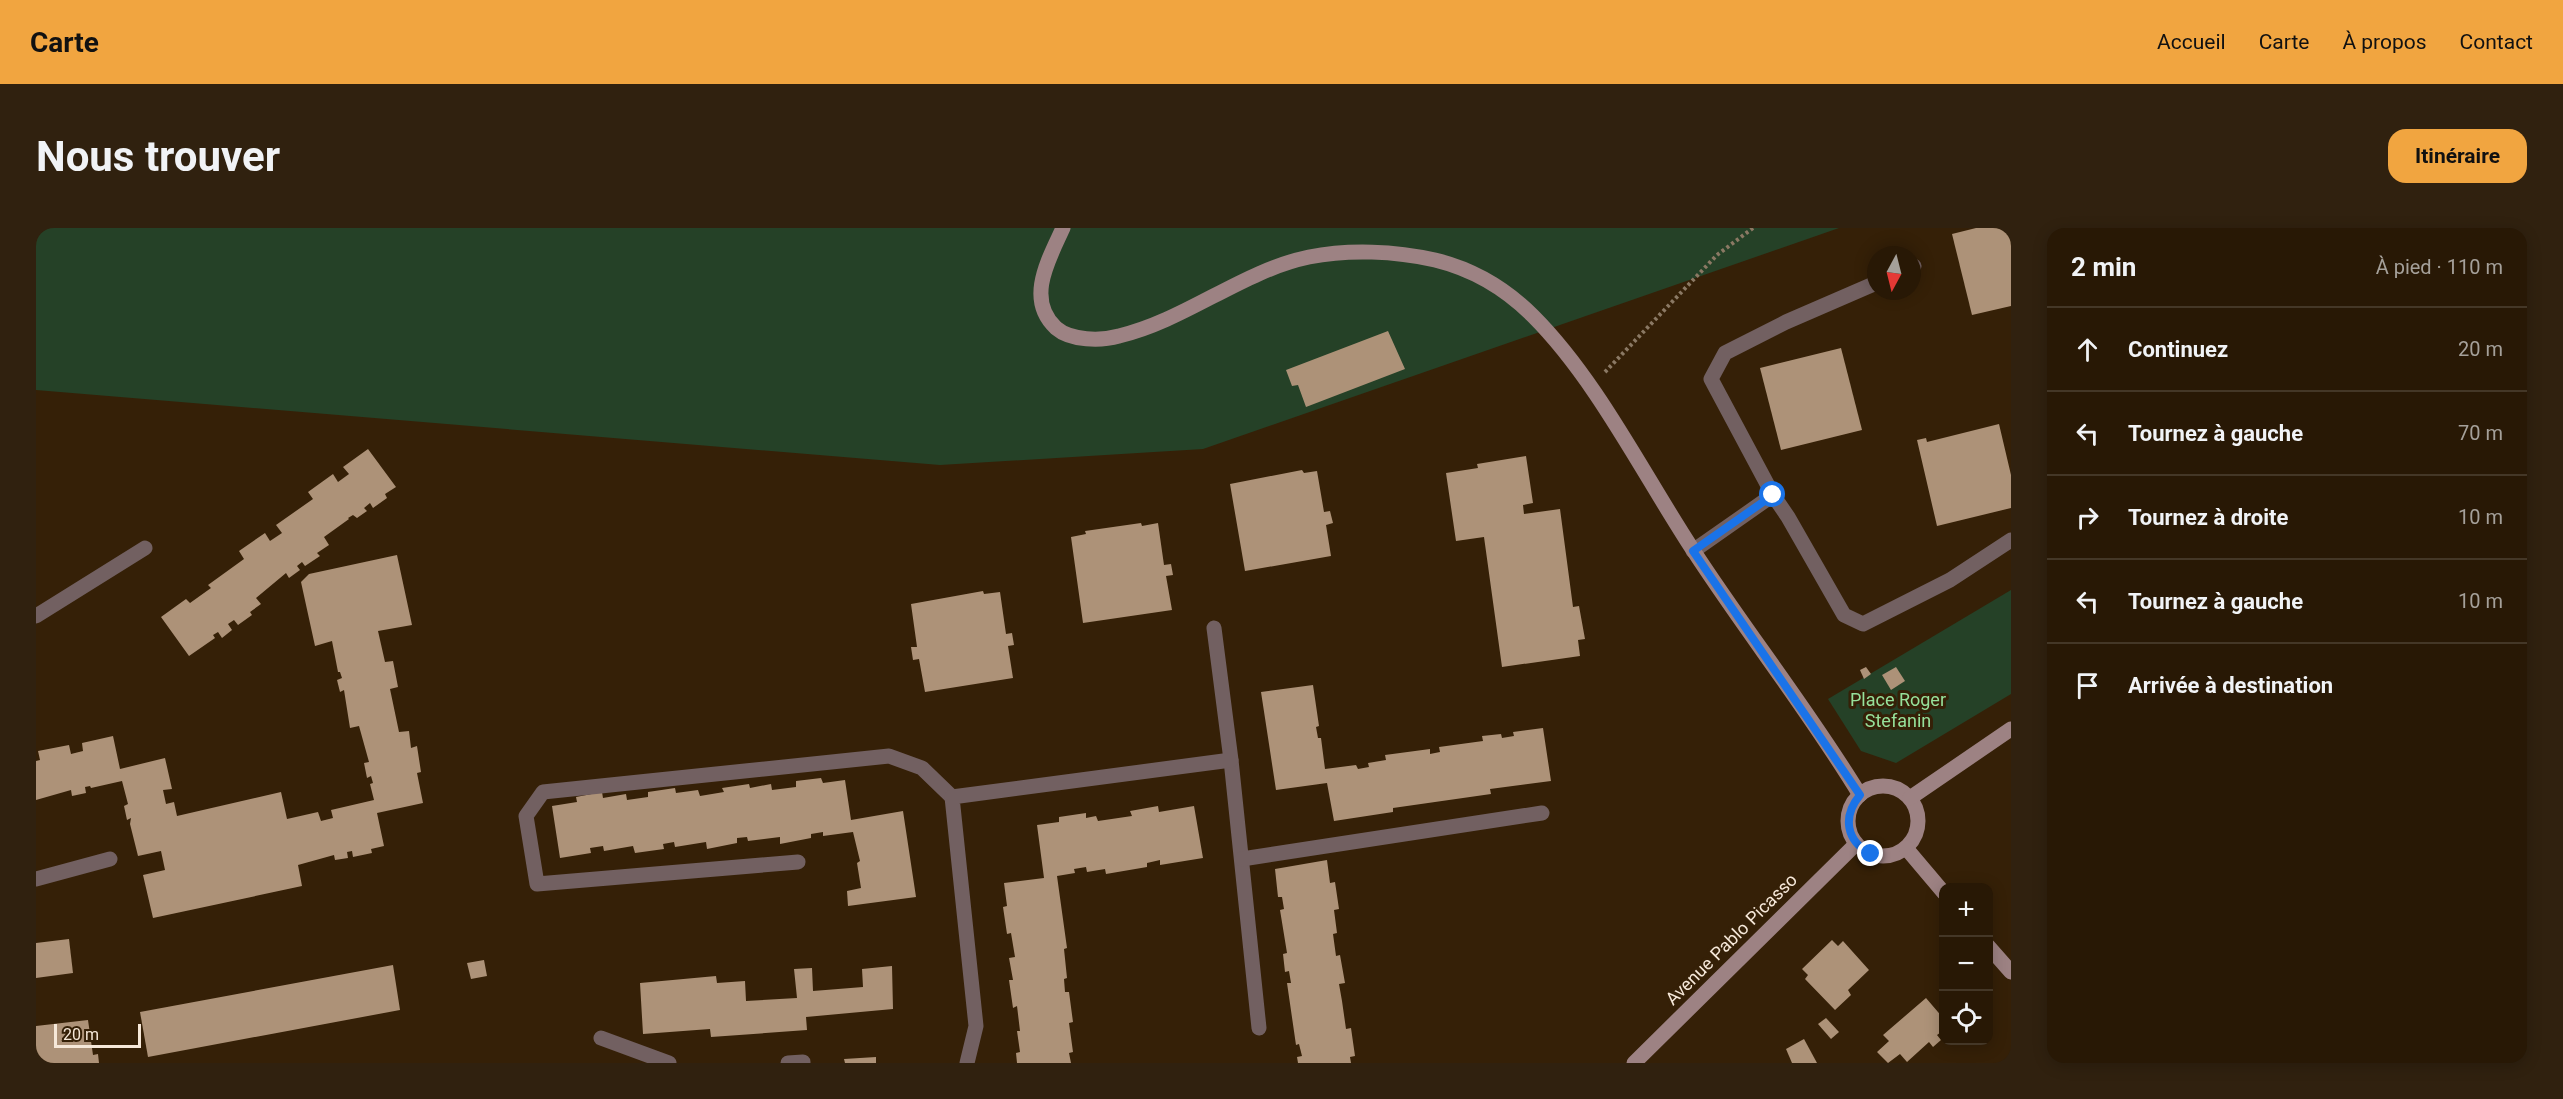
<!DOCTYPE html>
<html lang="fr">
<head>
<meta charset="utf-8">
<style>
  :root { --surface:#281805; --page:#30210f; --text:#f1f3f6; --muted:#a5a09a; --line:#443727; --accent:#f1a540 }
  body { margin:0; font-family:Roboto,sans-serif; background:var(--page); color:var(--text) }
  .controls { position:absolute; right:18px; bottom:18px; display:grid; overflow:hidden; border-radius:12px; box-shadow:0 3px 15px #0003 }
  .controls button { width:54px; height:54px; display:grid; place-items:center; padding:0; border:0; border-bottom:2px solid var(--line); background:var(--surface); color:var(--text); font:30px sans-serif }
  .compass { position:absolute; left:1831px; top:18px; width:54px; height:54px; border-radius:50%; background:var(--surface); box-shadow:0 3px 15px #0003; rotate:187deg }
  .scale { position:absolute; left:18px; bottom:15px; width:87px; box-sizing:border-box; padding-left:6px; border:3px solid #f6e8d9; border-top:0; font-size:16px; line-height:21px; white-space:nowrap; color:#f6e8d9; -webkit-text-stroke:4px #352007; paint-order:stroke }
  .stop { position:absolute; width:18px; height:18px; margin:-14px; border:4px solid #1a73e8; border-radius:50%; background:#fff }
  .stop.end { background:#1a73e8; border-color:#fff; box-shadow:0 2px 6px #0008 }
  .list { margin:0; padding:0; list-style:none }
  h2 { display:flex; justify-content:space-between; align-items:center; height:78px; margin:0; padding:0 24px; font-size:26px }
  h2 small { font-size:20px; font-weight:400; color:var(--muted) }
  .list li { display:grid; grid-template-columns:39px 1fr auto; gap:18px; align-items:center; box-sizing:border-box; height:84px; padding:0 24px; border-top:2px solid var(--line) }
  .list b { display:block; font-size:22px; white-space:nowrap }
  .list em { font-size:20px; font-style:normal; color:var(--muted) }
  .icon { flex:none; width:33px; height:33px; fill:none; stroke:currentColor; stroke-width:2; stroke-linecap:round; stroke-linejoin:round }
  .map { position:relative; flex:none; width:1975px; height:835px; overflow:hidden; border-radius:18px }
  header { display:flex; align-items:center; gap:36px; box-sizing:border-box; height:84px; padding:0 30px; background:var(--accent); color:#111 }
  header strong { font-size:28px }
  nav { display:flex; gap:33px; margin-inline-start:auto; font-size:21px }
  .intro { display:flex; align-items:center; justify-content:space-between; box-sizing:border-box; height:144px; padding:0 36px }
  h1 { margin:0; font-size:42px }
  .button { padding:15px 27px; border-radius:18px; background:var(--accent); color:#111; font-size:21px; font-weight:700 }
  main { display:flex; gap:36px; padding:0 36px }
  aside { flex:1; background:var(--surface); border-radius:18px; box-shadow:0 3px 15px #0003 }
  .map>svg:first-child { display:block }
  .green { fill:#254127 }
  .building { fill:#ad9278 }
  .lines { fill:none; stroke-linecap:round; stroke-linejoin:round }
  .path { stroke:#8b7964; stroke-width:4; stroke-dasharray:3 3; stroke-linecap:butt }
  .lane { stroke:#726061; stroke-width:15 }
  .street { stroke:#726061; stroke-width:15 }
  .secondary { stroke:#9d8283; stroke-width:15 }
  .route { stroke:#1a73e8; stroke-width:8 }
  .labels { text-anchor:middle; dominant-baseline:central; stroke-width:6; stroke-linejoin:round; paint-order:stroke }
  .park-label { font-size:18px; fill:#96e19b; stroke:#352007 }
  .street-label { font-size:18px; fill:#f6e8d9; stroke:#352007 }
</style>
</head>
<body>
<header>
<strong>Carte</strong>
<nav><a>Accueil</a><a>Carte</a><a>À propos</a><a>Contact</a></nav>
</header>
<div class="intro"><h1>Nous trouver</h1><a class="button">Itinéraire</a></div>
<main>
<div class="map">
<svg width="1975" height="835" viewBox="0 0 1975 835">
  <rect width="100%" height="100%" fill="#352007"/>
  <!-- green -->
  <g class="green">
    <path d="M0,0H1803L1167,221L904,237L0,162Z"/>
    <path d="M1975,362V466L1860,535L1825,523L1792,471Z"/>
  </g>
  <!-- building -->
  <g class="building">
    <path d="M1940,0H1975V78L1936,87L1916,6Z"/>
    <path d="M1352,103L1369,141L1270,179L1262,157L1256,158L1250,142Z"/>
    <path d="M1805,120L1826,202L1745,222L1724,140Z"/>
    <path d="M1963,196L1975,247V280L1901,298L1881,212L1890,210L1891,214Z"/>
    <path d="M332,221L360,259L349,266L351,270L337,280L334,275L328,280L331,283L321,290L317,287L312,290L313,291L288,309L293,317L281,325L284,328L269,338L266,334L261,338L264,342L253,350L250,345L220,370L225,376L214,384L216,387L202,397L198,392L192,396L196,402L186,410L182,404L177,407L179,410L153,428L125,389L150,371L154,375L175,360L172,357L208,331L203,323L229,305L234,313L246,305L240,297L277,271L272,264L297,246L302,254L313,246L307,239Z"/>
    <path d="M1490,228L1497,275L1487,277L1488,286L1524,281L1537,379L1543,378L1549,411L1542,412L1544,428L1466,439L1448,309L1420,313L1410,245L1442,240L1441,236Z"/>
    <path d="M1266,242L1268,245L1281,243L1288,284L1294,283L1297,295L1290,297L1295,328L1209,343L1194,256Z"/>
    <path d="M1105,295L1106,298L1122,295L1128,337L1135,336L1137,347L1130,348L1136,382L1047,395L1035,309L1050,306L1049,303Z"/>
    <path d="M361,327L376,397L342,403L349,434L357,433L362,459L354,461L363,504L373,503L375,520L381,518L385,544L381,545L387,575L341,585L348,618L335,621L336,625L317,629L316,623L311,624L312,630L299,632L298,627L262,637L266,658L117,690L107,647L129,642L125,623L102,628L94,596L95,590L91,592L88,578L92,576L86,553L55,560L54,558L49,559L50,565L36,568L35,562L0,572V533L4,532L2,523L33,517L35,526L47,523L46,515L77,508L84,541L129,530L136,561L127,562L130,576L138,574L141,588L245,564L251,591L282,584L285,593L297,590L295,582L338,572L334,556L337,555L335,548L331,550L328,535L333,534L323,498L314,500L308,462L304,464L301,452L306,450L304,444H302L296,413L279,418L265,354L273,346Z"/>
    <path d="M947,363L948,366L964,364L970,406L976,405L978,417L972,418L977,450L889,464L883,431L877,432L875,419H881L875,376Z"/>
    <path d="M1830,439L1835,446L1828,451L1824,442Z"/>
    <path d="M1860,439L1869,453L1855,462L1846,447Z"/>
    <path d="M1277,457L1283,498L1280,499L1282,510H1285L1289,541L1320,537L1322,541L1333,539L1332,535L1350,532L1349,527L1394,521V526L1404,524L1403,519L1447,513L1446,508L1465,506L1466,510L1478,508L1477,504L1507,500L1515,553L1454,561L1455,566L1357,580V584L1298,593L1291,555L1240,562L1225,464Z"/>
    <path d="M785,550L787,555L809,552L815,592L867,583L880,669L812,678L811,663L825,660L821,635L824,633L817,604L787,608V604L775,606V610L744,616V609L712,613L711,609L701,610V615L671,621L670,614L639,619L638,614L627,616L628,621L599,625L597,618L568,623L567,618L554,620L555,625L524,630L516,578L541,574L540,569L566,564L567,570L590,566L591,572L612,569V564L639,560L640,565L662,562L664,568L688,564L686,560L713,556L714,560L735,556L736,562L760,559V553Z"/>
    <path d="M1122,578L1123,584L1158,578L1167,630L1124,637V632L1111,635V639L1070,646L1069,641L1051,644L1050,639L1038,641L1039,645L1021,648L1031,720L1028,721L1031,750L1028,751L1029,764H1033L1037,794L1033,795L1037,824L1033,825L1035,835H981L980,825L984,824L981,803H984L981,778L977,780L973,752H977L973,730L979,729L975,705L971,706L967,679L971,678L968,655L1008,650L1001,597L1023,594V589L1050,585V590L1060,588L1062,593L1096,588L1094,583Z"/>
    <path d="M1291,632L1294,655L1299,654L1303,681L1298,682L1301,705L1297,706L1300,728L1304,727L1309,755L1303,756L1306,773L1310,801L1315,800L1319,828L1314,829L1315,835H1262L1261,829L1266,828L1263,816L1260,817L1251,755H1255L1253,743L1249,744L1247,726L1251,725L1244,682L1248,681L1246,669H1242L1239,641Z"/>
    <path d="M33,711L37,745L0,750V715Z"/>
    <path d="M1796,712L1802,718L1807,713L1833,742L1812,762L1815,767L1799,782L1769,751L1772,747L1766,741Z"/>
    <path d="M448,732L451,748L435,751L431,735Z"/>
    <path d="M357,737L364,782L112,829L104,784Z"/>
    <path d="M856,738L857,781L770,789L771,802L675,809L674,801L607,806L604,755L680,748L681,755L709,753L710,773L761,770L758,741L776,740L777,763L827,759L826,741Z"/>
    <path d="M1890,770L1908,791V802L1901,807L1905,812L1897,819L1893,814L1871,834L1864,826L1852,835L1841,824L1853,813L1847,807Z"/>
    <path d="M1790,790L1803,804L1795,811L1782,796Z"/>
    <path d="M52,792L57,827L62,826L63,835H0V798Z"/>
    <path d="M1768,811L1781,835H1756L1750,821Z"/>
    <path d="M840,829V835H809L808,831Z"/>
  </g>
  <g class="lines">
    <!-- path -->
    <path class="path" d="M1569,144L1681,27L1717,0"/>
    <!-- lane -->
    <g class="lane">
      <path d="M1195,532L1223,800"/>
      <path d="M1206,631L1506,585"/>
      <path d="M762,634L501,656L490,588L507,564L853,528L886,540L916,569"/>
      <path d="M565,810L633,835"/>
      <path d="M752,835L767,834"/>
      <path d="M931,835L940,798L916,569L1195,532L1178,400"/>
    </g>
    <!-- street -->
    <g class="street">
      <path d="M1876,39L1878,38"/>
      <path d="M1737,267L1675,151L1689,125L1750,94L1840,55"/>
      <path d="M1657,323L1737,267L1752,289L1808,387L1827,396L1914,352L1975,312"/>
      <path d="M0,388L109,320"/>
      <path d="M0,651L74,631"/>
    </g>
    <!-- secondary -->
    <g class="secondary">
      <path d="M1027,0C1013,31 989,71 1020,100C1035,113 1065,113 1083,108C1150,92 1206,43 1273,29C1313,21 1359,23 1399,32C1436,41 1470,61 1497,88C1561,152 1607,246 1657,322C1711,405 1773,483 1824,567"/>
      <circle cx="1847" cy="593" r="35"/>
      <path d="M1874,570L1975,501"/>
      <path d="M1870,620L1908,665"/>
      <path d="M1952,718L1975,744"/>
      <path d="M1598,835L1820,616"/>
    </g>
  </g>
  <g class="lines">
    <!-- route -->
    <path class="route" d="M1737,267L1657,323L1824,567C1806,589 1810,613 1835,626"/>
  </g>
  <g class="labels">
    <!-- park labels -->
    <g class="park-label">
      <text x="1862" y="471">Place Roger<tspan x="1862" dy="21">Stefanin</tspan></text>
    </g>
    <!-- street labels -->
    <g class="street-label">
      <text transform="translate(1695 711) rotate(-45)">Avenue Pablo Picasso</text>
    </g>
  </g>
</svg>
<div class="controls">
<button>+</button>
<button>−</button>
<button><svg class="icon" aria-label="locate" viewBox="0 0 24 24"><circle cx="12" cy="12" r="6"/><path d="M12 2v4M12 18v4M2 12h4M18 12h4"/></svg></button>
</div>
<svg class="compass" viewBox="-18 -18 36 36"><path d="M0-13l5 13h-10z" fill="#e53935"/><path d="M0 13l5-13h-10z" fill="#a5a09a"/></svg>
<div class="scale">20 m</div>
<div class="stop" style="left:1737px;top:267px"></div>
<div class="stop end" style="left:1835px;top:626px"></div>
</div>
<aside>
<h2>2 min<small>À pied · 110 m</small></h2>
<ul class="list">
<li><svg class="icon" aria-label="ahead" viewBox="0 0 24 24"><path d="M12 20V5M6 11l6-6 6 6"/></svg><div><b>Continuez</b></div><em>20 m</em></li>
<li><svg class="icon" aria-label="left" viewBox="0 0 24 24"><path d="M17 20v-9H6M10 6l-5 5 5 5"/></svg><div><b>Tournez à gauche</b></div><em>70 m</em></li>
<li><svg class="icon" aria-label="right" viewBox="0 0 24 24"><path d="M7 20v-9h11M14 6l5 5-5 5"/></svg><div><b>Tournez à droite</b></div><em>10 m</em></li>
<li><svg class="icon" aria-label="left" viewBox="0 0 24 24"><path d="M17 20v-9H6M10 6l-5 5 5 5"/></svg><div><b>Tournez à gauche</b></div><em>10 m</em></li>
<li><svg class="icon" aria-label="arrive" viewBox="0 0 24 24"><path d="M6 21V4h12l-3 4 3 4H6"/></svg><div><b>Arrivée à destination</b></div></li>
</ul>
</aside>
</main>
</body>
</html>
